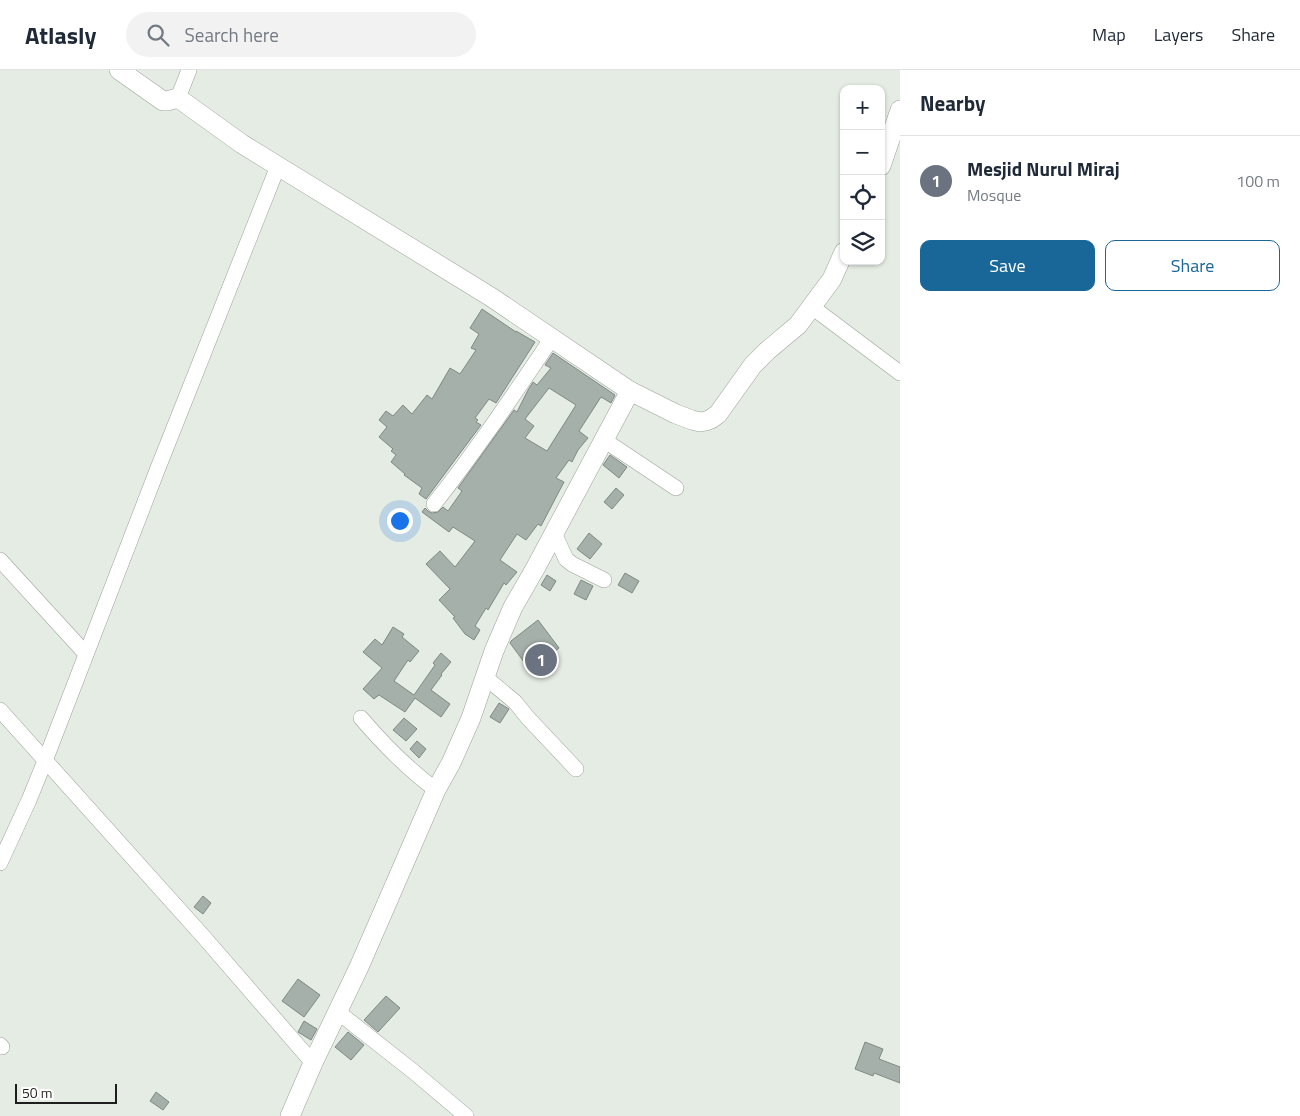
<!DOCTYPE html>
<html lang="en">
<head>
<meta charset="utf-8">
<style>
  :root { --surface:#fff; --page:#f2f2f3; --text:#1f2937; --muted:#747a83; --line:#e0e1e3; --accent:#196699 }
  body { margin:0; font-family:"Titillium Web",sans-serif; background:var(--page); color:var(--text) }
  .controls { position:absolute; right:15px; top:15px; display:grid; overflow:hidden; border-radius:10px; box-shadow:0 1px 4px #0004 }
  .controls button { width:45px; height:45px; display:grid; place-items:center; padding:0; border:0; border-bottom:1px solid var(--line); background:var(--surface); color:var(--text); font:25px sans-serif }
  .scale { position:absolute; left:15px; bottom:12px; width:102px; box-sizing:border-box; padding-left:5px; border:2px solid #1c1f1c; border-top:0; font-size:14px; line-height:18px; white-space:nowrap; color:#1c1f1c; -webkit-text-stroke:4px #fff; paint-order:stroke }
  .you { position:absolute; left:399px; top:450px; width:18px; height:18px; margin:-12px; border:4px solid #fff; border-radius:50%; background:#1a73e8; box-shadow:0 0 0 8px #1a73e833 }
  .badge { display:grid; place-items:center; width:32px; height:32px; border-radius:50%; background:var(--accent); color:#fff; font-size:16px; font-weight:700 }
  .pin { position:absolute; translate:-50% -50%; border:2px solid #fff; box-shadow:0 1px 5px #0006 }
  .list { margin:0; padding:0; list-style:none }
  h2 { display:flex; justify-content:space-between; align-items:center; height:65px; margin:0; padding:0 20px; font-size:21px }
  h2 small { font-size:16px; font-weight:400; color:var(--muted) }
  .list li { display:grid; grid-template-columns:32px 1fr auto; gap:15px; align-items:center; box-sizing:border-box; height:90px; padding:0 20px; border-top:1px solid var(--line) }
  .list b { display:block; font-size:19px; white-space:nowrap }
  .list p { margin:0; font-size:16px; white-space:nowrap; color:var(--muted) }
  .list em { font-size:16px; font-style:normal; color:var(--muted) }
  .actions { display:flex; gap:10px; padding:15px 20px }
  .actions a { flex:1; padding:11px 0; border:1px solid var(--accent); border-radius:10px; text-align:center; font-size:18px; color:var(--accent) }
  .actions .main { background:var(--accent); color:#fff }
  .icon { flex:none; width:28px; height:28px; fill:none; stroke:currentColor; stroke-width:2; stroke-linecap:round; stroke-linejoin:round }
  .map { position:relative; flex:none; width:900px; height:1046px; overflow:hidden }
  header { display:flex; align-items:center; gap:30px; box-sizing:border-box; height:70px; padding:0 25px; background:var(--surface); border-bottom:1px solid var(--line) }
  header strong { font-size:24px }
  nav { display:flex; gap:28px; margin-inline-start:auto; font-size:18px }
  .search { width:350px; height:45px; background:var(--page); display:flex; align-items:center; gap:12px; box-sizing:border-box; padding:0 18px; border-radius:28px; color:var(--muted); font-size:19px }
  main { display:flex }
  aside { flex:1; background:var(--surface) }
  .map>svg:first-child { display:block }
  .building { fill:#a6b0ab; stroke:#7f8984; fill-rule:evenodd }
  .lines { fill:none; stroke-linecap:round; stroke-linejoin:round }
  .minor-casing { stroke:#9ba29a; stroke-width:16 }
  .tertiary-casing { stroke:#9ba29a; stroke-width:20 }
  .minor { stroke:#fff; stroke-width:15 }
  .tertiary { stroke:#fff; stroke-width:19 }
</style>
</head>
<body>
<header>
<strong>Atlasly</strong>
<div class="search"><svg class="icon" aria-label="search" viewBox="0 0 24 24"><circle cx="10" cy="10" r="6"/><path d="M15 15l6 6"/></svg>Search here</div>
<nav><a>Map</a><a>Layers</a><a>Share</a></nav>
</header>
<main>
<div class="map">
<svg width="900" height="1046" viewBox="0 0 900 1046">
  <rect width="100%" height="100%" fill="#e5ece4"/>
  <!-- building -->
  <g class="building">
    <path d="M482,239L516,262V261L535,272L496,333L489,329L475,348L478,350L476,352L481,355L426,429L419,424L422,418L404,405L405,404L391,392L396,385L391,381L393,379L379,367L387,357L379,350L386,341L393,346L403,335L412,344L427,325L432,329L450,298L460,304L476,280L471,278L479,264L470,258Z"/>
    <path d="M553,283L615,325L611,333L601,327L579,361L588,368L578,380L572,392L569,390L556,408L564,412L541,456L538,454L526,470L517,464L500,490L517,502L506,515L504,513L488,540L486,538L475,556L480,560L474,570L465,564L453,548L455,547L439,530L450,519L426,494L440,481L455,497L475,471L453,457L449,462L422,442L425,438L428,441L432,443L438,442L443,437L448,441L462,421L458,418L514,340L517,342L528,320L533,312L537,315L551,298L545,295ZM549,318L576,335L547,381L525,368L534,356L525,349Z"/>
    <path d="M610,385L627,397L619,408L603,395Z"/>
    <path d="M616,418L624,425L612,439L604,432Z"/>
    <path d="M589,463L602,474L590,489L577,479Z"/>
    <path d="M625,503L639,511L632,523L618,515Z"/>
    <path d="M547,505L556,511L550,521L541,515Z"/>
    <path d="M581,510L593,516L586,530L574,524Z"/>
    <path d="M538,550L559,578L530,600L510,573L511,571Z"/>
    <path d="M393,557L404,564L402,567L419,581L410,592L408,590L394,611L414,625L435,595L433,593L441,583L451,592L441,604L442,605L431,620L450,634L441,647L415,628L405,642L379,625L374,629L363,619L382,598L363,582L375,569L382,575Z"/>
    <path d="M499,633L509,639L500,653L490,647Z"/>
    <path d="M404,648L417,659L406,671L393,660Z"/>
    <path d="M417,671L426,679L419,688L410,679Z"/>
    <path d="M203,826L211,833L203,844L194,837Z"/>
    <path d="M298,909L320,925L304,947L282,931Z"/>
    <path d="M386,926L400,938L378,962L364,950Z"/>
    <path d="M304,951L317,959L311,970L298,962Z"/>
    <path d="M348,962L364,975L351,990L335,977Z"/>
    <path d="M865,972L883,979L879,989L900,997V1013L874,1003L873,1006L855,999Z"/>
    <path d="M156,1022L169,1032L163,1040L150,1031Z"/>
  </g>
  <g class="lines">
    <!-- minor casing -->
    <g class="minor-casing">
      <g id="minor">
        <path d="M178,28L189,0"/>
        <path d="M812,237L900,303"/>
        <path d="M604,370L676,418"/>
        <path d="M434,434C476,381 514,324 552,268"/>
        <path d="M554,463L566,489L572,494L604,510"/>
        <path d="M0,490L86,584"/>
        <path d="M485,607L515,632L528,648L576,699"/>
        <path d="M0,640L202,865L313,993"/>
        <path d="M361,648C384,675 408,699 436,720"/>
        <path d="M0,793L29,730L45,691L158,398L278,96"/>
        <path d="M338,942L414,1002L466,1046"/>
        <path d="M0,975L2,977"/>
      </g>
    </g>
    <!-- tertiary casing -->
    <g class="tertiary-casing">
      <g id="tertiary">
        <path d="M119,0L163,31H167L178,28L242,74L491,227L630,321L676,344L692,350L700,352L706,351L711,349L718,344L753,295L767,281L798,255L832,209L844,182"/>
        <path d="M881,96L900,40"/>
        <path d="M290,1046L313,993L359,897L436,720L451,693L471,648L494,581L513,537L536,497L630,321"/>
      </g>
    </g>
    <!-- minor -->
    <use href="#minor" class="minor"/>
    <!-- tertiary -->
    <use href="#tertiary" class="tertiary"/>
  </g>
</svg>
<div class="controls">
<button>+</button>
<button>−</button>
<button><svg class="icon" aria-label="locate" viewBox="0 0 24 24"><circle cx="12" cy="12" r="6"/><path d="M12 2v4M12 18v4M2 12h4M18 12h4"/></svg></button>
<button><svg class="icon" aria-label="layers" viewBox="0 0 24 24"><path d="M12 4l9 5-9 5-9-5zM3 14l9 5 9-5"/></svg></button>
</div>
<div class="scale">50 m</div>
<div class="you"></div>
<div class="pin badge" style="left:541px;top:590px;background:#6b7280">1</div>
</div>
<aside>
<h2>Nearby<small></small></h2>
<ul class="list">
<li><span class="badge" style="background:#6b7280">1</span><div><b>Mesjid Nurul Miraj</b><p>Mosque</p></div><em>100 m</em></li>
</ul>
<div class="actions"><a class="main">Save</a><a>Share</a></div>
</aside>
</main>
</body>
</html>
